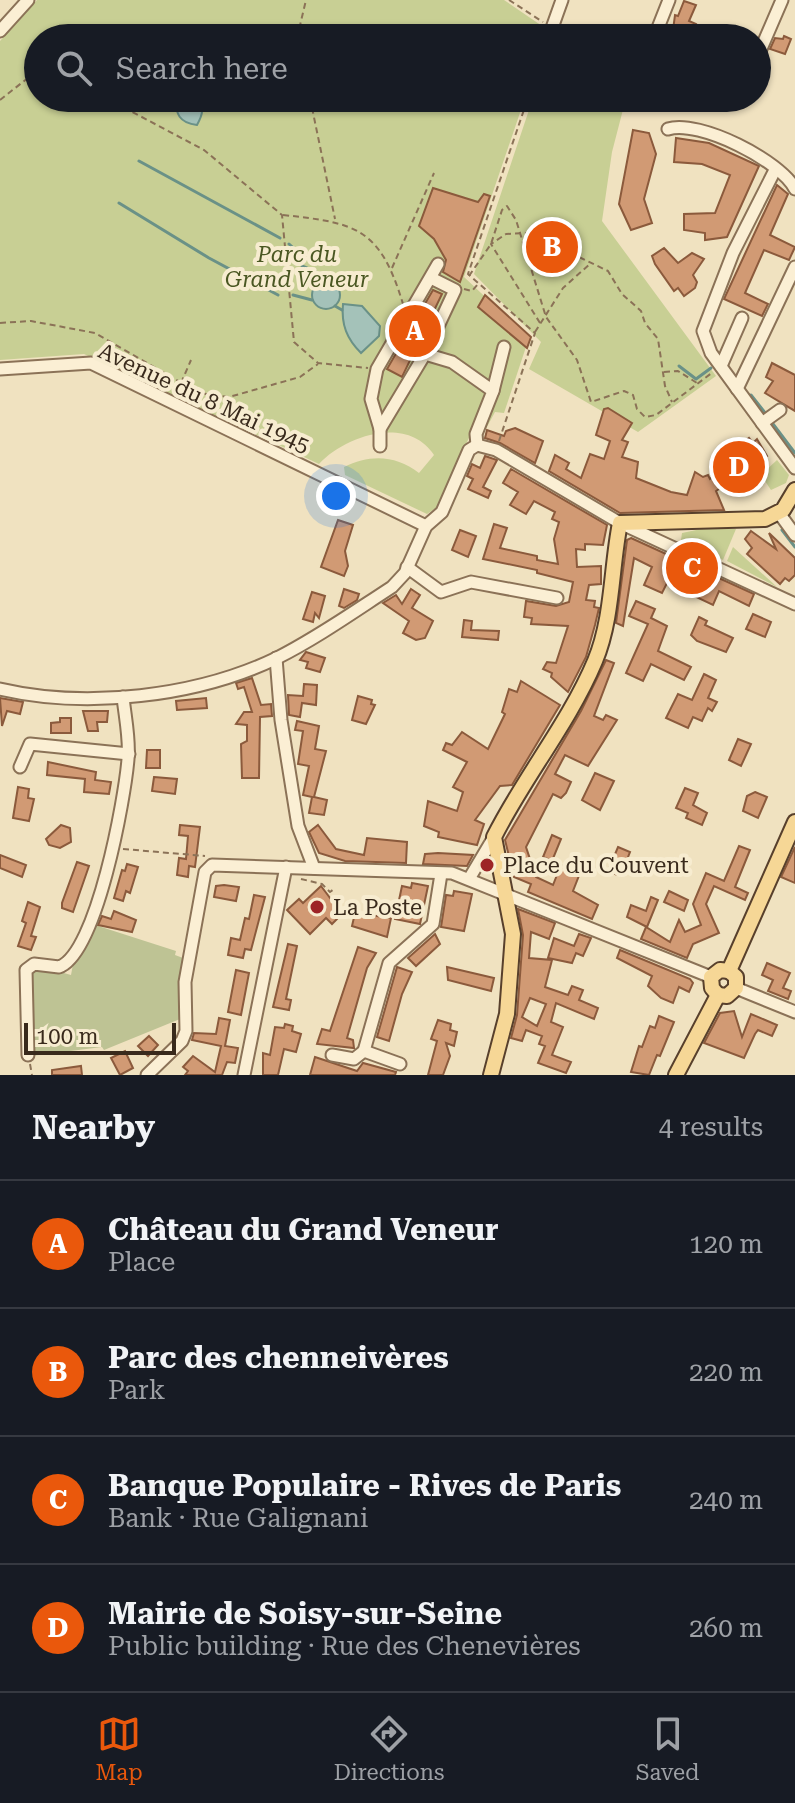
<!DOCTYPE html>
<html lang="en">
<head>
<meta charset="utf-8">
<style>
  :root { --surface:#171b24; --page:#242831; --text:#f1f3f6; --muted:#9ea1a6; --line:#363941; --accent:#ea580c }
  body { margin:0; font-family:"Roboto Serif",serif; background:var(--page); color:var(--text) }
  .scale { position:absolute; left:24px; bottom:20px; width:152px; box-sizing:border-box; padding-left:8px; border:4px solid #392a1c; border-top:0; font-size:22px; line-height:28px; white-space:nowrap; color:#392a1c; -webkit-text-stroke:6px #f7ecd0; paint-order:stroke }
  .you { position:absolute; left:336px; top:496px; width:28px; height:28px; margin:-20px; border:6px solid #fff; border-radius:50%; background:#1a73e8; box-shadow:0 0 0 12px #1a73e833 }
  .badge { display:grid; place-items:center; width:52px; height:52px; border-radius:50%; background:var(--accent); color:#fff; font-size:26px; font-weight:700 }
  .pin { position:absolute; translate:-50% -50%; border:4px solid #fff; box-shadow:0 2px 8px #0006 }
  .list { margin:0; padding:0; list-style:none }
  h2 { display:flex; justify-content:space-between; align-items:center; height:104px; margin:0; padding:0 32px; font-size:34px }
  h2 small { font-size:26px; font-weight:400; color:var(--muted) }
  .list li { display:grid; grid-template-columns:52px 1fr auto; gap:24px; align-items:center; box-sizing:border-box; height:128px; padding:0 32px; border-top:2px solid var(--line) }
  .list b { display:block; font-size:30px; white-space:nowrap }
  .list p { margin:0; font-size:26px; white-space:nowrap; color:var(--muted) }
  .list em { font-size:26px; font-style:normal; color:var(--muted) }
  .icon { flex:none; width:44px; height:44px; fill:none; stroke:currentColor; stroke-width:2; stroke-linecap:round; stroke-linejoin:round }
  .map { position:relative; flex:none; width:795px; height:1075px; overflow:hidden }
  .search { position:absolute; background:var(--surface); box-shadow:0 2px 6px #0004; left:24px; right:24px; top:24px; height:88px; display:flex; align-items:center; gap:20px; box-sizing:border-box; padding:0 28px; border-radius:44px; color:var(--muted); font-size:30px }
  .sheet { height:616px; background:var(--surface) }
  nav { display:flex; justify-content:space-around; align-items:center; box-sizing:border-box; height:112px; border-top:2px solid var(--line); background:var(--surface); font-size:22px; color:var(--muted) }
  nav a { display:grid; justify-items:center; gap:4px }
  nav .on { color:var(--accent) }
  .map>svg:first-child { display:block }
  .green { fill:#c8cf94 }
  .cemetery { fill:#bec394 }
  .water { fill:#a4c2b9; stroke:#6a9187; stroke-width:2 }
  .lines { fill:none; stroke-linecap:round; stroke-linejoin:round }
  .stream { stroke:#6a9187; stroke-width:3 }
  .building { fill:#d19a74; stroke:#8b5a3c; stroke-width:2; fill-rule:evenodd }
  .minor-casing { stroke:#8b7257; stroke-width:15 }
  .major-casing { stroke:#58402c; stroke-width:18 }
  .path { stroke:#8b7257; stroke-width:2; stroke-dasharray:6 4; stroke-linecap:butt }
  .minor { stroke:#fbefd4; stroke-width:11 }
  .major { stroke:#f6d796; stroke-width:14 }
  .poi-dot { fill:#9d2426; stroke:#f7ecd0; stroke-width:3 }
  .labels { text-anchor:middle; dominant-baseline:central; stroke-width:8; stroke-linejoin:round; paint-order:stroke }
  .park-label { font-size:22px; font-style:italic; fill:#4a5722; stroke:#f7ecd0 }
  .street-label { font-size:22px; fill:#392a1c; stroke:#f7ecd0 }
  .poi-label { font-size:22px; fill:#392a1c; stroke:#f7ecd0; text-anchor:start }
</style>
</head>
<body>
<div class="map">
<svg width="795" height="1075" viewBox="0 0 795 1075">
  <rect width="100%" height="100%" fill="#f0e2c0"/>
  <!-- green -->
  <g class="green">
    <path d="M37,0H504L548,30L546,38H38V98H525L464,277L529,338L504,413L495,412L481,438L471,433L439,506L427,514L345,475L344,467C370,454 396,455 419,473L434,455C408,415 346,435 319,464L84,354L0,360V41Z"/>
    <path d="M533,98H626L612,152L602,221L716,376L638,432L529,369L541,342L474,274Z"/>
    <path d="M777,460L789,475L786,483L771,490L761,475Z"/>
    <path d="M701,529H736L723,560L681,540L682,533Z"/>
    <path d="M733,547L777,587L727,561Z"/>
  </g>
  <!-- cemetery -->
  <path class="cemetery" d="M92,924L176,951L175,955L183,958L180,1019L104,1050L102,1047L31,1056L29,973L39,966L71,975L74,959Z"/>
  <!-- water -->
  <g class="water">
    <path d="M175,98H196C205,107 203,114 197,125C179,123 176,114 175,98Z"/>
    <circle cx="326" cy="295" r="14"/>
    <path d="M343,304L362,306L380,326L379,336L361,353C347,339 341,325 343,304Z"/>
  </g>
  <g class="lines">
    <!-- stream -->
    <g class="stream">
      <path d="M139,161L280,238"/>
      <path d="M119,203L209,258L278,295"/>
      <path d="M289,244L299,253L302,266L316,272L317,284"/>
      <path d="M293,295L312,300"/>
      <path d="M335,306L342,310"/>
      <path d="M679,366L696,379L711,368"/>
      <path d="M751,395L766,414"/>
      <path d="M770,420L795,453"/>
      <path d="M782,530L795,547"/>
    </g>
  </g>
  <!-- building -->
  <g class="building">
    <path d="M684,1L696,5L689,21L696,24L691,37L673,30L675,15L678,16Z"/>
    <path d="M784,36L791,39L785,54L770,49L775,38L783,39Z"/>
    <path d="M633,130L649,133L656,154L644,199L652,223L631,230L619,204Z"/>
    <path d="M676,138L709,143L759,166L727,237L705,240V233L684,230V214L715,213L730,175L702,164L674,162Z"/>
    <path d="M777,185L788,194L770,235L795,247L789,260L764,250L745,293L768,304L762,316L724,299Z"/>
    <path d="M433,188L478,202L484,194L490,196L460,282L443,272L446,260L434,239L419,226Z"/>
    <path d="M664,248L678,263L692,253L704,259L693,275L697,282L695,288L684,296L678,288L674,291L655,264L652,256Z"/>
    <path d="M433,290L442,294L402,377L387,369Z"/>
    <path d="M485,295L531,337L527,348L478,307Z"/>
    <path d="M772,363L795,375V411L765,393L773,381L766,377Z"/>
    <path d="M608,408L632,423L622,440L628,442L622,457L638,462L636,478L671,492L687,495L695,472L703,477L708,475L710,479L746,452L740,445L749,438L753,443L757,439L767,456L716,491L724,510L620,513L549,471L555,455L569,463L566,469L581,478L590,454L604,459L610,441L596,435L604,409Z"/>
    <path d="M515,428L543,441L535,463L500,443L485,438L487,430L504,436L506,431Z"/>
    <path d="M485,456L497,460L483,487L491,491L488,498L468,489L473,479L467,476L472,464L480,468Z"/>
    <path d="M511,469L607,525L603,545L585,544V550L576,549L577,567L601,566V584L589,585L586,600L595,601L594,607L599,608L595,625L586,657L568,692L551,677L552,673L543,669L547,662L556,663L568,626L531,624L532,618L524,617L526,601L556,606L569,602L573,582L537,573V570L483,559L494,524L507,528L500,548L537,556V560L558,564L554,539L559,522L552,519L555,512L534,501L526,514L510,505L518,492L503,483Z"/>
    <path d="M338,520L353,525L345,551L348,566L344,576L321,567Z"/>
    <path d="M460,530L476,536L468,557L452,550Z"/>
    <path d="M751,531L776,549L769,533L795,558V575L789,581L785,578L780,584L747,554L752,548L745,539Z"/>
    <path d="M631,538L754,594L749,606L719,591L713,605L667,583L662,593L644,585L652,567L634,558L623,626L616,623L627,540Z"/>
    <path d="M344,589L359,594L357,600L344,608L339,606Z"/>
    <path d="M411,589L420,595L412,608L433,621L425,638L416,640L403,633L409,621L383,603L396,595L402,604Z"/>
    <path d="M312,592L325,596L319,618L315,613L313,622L303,619Z"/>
    <path d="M636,601L655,609L651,618L667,626L658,651L691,667L684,680L651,664L643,681L626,673L648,624L629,616Z"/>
    <path d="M753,614L771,622L765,637L746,629Z"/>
    <path d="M699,617L707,621L705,625L733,638L726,652L697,641L691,635Z"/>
    <path d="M464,620L472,621L471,630L499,631L498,640L462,637Z"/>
    <path d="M306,652L325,658L320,672L306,668L308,662L300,660Z"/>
    <path d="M606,660L614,663L594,716L603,720L606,715L617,720L588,766L565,755L555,774L571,782L566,793L561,798L553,794L526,847L536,877L553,885L561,865L580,873L573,891L598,905L592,919L528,892L531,884L514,877L505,840L581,711Z"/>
    <path d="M704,674L716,680L708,698L717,702L712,711L708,708L702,721L693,717L688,728L666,718L678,694L692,700Z"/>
    <path d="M252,678L261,705L271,704L272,716L260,717L259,778H242L241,744L247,741V725L236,724L244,712H252L244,687L238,689L236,683Z"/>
    <path d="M521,681L560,705L512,785L500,786L475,820L484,824L477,845L438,837L439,832L424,826L428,801L457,811L463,792L453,787L467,762L443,750L446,743L452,745L462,732L488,749L505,714L502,712L509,689L517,692Z"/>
    <path d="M304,684L317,685L316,705L302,703L300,717L289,715L288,695L303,696Z"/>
    <path d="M358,696L372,700L371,704L375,705L366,724L352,720Z"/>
    <path d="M0,698L23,702L20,714L7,711L2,726Z"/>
    <path d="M206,698L207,708L177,710L176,701Z"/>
    <path d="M83,711H108L107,722H97L98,731H88Z"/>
    <path d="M60,718H71V733H51V723L60,722Z"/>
    <path d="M297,721L319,726L315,749L326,751L314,797L327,800L324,815L309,813L312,797L303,795L309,766L298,764L303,731L295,730Z"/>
    <path d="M738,739L751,744L741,766L729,760Z"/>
    <path d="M147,750H160V768H146Z"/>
    <path d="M48,762L96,772L95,780L111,782L109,794L84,792L85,779L47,775Z"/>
    <path d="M595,773L614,781L600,810L582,800Z"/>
    <path d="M154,777L177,779L175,794L152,791Z"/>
    <path d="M18,787L29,789L28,798L34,799L29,821L13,818Z"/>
    <path d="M685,788L698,793L693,805L707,813L702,825L686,818L688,813L676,808Z"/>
    <path d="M755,792L767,797L758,818L743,811L747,796Z"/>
    <path d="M61,825L70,828L71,842L60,848L49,845L46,839Z"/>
    <path d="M180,825L200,827L195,867L189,866L188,877L177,875L179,858L186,859L188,836L179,835Z"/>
    <path d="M318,825L336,849L364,855L367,838L407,842L406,863L345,861L319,853L309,832Z"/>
    <path d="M552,835L561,839L552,861L543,857Z"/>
    <path d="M739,846L750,850L735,887L748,893L745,900L714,886L706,904L719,933L693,944L687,958L641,939L646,927L670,942L679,920L685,932L701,925L693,904L706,873L724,881Z"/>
    <path d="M618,847L630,852L622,872L617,875L608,871Z"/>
    <path d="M795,847V883L781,877Z"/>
    <path d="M425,854L438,853L473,855L467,866L423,864Z"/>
    <path d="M0,855L26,865L22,877L0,868Z"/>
    <path d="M77,862L89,866L73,912L62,908V903Z"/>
    <path d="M127,864L138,867L130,893L126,891L123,901L114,898L122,870L125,871Z"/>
    <path d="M412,883L428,886L420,924L395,919L402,886L411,888Z"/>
    <path d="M224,885L239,887L236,901L214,897L216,886Z"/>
    <path d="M321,886L342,914L332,924L326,918L310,934L287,910L299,899L303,903Z"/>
    <path d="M454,891L472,894L464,931L441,927L446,895L453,896Z"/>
    <path d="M669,891L688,900L684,911L664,902Z"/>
    <path d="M254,895L265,897L251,950L245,949L243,958L228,955L231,938L240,940L245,918L249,919Z"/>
    <path d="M651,897L658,900L647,927L627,917L631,905L646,911Z"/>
    <path d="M28,902L40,907L31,936L36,937L31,950L18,946L26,923L22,921Z"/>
    <path d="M518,909L555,923L549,939L531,932L529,958L552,960L545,987L568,995L572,986L583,990L579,1000L598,1008L594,1019L556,1003L551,1022L563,1027L552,1055L571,1062L566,1073L538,1063L545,1046L539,1044L542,1036L526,1030L522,1041L511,1038L517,1015L523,935ZM530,998L546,1004L537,1026L522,1017Z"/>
    <path d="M114,911L136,920L132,932L98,925L102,916L111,919Z"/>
    <path d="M355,913L391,918L387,937L352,926Z"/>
    <path d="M435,934L440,944L416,966L408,958Z"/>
    <path d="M579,934L591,938L583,956L576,953L572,963L548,958L554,938L574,946Z"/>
    <path d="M288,944L297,946L286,999L291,1000L289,1010L273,1007Z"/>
    <path d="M358,947L376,953L367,968L347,1038L353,1040L354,1048L317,1044L322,1029L330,1031Z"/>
    <path d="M620,950L690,979L693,983L689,992L679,987L673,1003L661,998L648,986L652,976L617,958Z"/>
    <path d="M767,963L790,973L783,988L791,991L788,999L768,991L773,980L762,975Z"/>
    <path d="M397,967L412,972L402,994L389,1041L377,1037Z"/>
    <path d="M447,967L494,978L491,991L448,980Z"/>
    <path d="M236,970L249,973L241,1015L228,1012Z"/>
    <path d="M734,1011L742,1037L751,1014L777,1025L772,1036L758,1030L755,1034L744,1058L704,1043L720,1013Z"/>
    <path d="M659,1016L674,1022L660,1056L657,1055L649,1075L631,1072L639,1046L642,1047L650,1026L655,1028Z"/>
    <path d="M219,1018L230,1020L225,1046L238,1048L235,1063L227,1062L222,1075H185L188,1071L183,1067L193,1056L215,1072L221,1046L192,1040L194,1033L216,1034Z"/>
    <path d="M438,1020L451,1024L450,1030L457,1032L454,1046L446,1043L450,1056L443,1075H428L437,1041L431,1039Z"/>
    <path d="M285,1024L293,1026L292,1031L301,1034L296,1052L284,1049L278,1075H263V1053L270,1055L275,1027L284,1028Z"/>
    <path d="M149,1036L158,1045L148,1056L138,1046Z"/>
    <path d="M125,1051L133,1068L120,1075L111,1058Z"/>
    <path d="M315,1057L357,1071L363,1063L396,1072L395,1075H310Z"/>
    <path d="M81,1066L82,1075H52V1070Z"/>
  </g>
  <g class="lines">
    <!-- minor casing -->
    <g class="minor-casing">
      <g id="minor">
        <path d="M552,28L562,0"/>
        <path d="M0,31L28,0"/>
        <path d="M654,38L669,0"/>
        <path d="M757,58L782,0"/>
        <path d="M668,129C699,119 781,161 795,189"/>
        <path d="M775,170L733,253L703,331L711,353L795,468"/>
        <path d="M425,354L455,290L431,278"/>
        <path d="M721,366L742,318"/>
        <path d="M0,369L91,363L426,526"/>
        <path d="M737,389L795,267"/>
        <path d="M493,391L504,347"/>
        <path d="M762,423L780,410"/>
        <path d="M380,429L371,399L377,369L438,264"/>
        <path d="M380,446V429L425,354L452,362L493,391L476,434L477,445"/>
        <path d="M779,513L795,535"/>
        <path d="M407,567L441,592L471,582L557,598"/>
        <path d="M276,658L281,720L298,826L314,868"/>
        <path d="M0,689C86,709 196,697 277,658C317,638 355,611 392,587L405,573L426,526L442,512L469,450L477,445L496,450L620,523L795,604"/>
        <path d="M20,767L30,744L129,754"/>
        <path d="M469,879L494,837"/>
        <path d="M736,988L795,1012"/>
        <path d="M28,1055L26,970L34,964L59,967C97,954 125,797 128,759C130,739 125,717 123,697"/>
        <path d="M332,1055L354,1059L364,1051"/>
        <path d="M400,1064L364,1051L389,963L433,924L441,874"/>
        <path d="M147,1075L182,1041L186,1031L185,982L205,872L212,865L452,873L711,977"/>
        <path d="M244,1075L286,867"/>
      </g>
    </g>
    <!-- major casing -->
    <g class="major-casing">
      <g id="major">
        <path d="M729,971L795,822"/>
        <path d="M718,995L712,988L711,977L720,970L729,971"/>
        <path d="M718,995L727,996L736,988V977L729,971"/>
        <path d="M491,1075L507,1014L513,934L494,837C524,777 569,723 595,661C613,618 611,568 620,523L765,519L783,510L795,490"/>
        <path d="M676,1075L718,995"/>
      </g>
    </g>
    <!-- path -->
    <g class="path">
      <path d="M509,0L543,22"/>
      <path d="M297,38L306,0"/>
      <path d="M106,98L204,150L282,215L294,342L318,363L368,368"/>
      <path d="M310,98L335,219"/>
      <path d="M0,100L38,70"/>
      <path d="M283,215C357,223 380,228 403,304"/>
      <path d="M392,268L434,173"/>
      <path d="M469,276L491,244L502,210L507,206L516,220L546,317L577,360L591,402L624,391L633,395L637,409L645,417L656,415L713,372"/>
      <path d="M464,289L472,291L478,284"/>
      <path d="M0,323L31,321L95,333L199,393L229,397L300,377L318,364"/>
      <path d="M540,323L491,244L506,234L529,233L608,271L622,294L641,311L645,323L658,339L665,386L672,402"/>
      <path d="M535,332L563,288L591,263"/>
      <path d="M664,372L678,371L697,383"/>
      <path d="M181,383L191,360"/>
      <path d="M499,441L535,333L468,274L528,98"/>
      <path d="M747,471L749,474"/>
      <path d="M123,849L205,856"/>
      <path d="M301,879L322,884L330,892L334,889"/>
      <path d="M30,1064L32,1075"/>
    </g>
    <!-- minor -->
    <use href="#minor" class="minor"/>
    <!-- major -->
    <use href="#major" class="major"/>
  </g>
  <!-- markers -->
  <g class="poi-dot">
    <circle cx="487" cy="865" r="8"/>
    <circle cx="317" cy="907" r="8"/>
  </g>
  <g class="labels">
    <!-- park labels -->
    <g class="park-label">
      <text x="297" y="254">Parc du<tspan x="297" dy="25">Grand Veneur</tspan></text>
    </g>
    <!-- street labels -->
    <g class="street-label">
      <text transform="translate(204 398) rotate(25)">Avenue du 8 Mai 1945</text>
    </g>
    <!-- poi labels -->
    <g class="poi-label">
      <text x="503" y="865">Place du Couvent</text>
      <text x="333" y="907">La Poste</text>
    </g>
  </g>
</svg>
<div class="scale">100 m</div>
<div class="you"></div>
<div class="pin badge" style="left:415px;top:331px">A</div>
<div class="pin badge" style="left:552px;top:247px">B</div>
<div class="pin badge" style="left:692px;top:568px">C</div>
<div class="pin badge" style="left:739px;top:467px">D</div>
<div class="search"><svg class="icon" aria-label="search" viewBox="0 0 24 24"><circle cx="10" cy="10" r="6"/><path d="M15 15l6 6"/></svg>Search here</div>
</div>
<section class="sheet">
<h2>Nearby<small>4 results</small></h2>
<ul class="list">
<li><span class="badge">A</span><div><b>Château du Grand Veneur</b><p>Place</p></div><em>120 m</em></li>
<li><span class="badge">B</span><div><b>Parc des chenneivères</b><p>Park</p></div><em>220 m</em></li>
<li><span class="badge">C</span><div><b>Banque Populaire - Rives de Paris</b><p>Bank · Rue Galignani</p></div><em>240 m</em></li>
<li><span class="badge">D</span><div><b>Mairie de Soisy-sur-Seine</b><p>Public building · Rue des Chenevières</p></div><em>260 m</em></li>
</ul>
</section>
<nav>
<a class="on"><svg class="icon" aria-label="map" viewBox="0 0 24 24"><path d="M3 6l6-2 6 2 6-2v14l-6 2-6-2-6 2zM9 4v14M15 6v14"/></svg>Map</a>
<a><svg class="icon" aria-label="directions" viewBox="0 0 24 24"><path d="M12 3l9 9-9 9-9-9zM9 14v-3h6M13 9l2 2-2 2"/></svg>Directions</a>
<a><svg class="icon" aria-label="saved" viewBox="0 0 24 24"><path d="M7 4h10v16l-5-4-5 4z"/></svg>Saved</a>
</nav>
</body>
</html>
